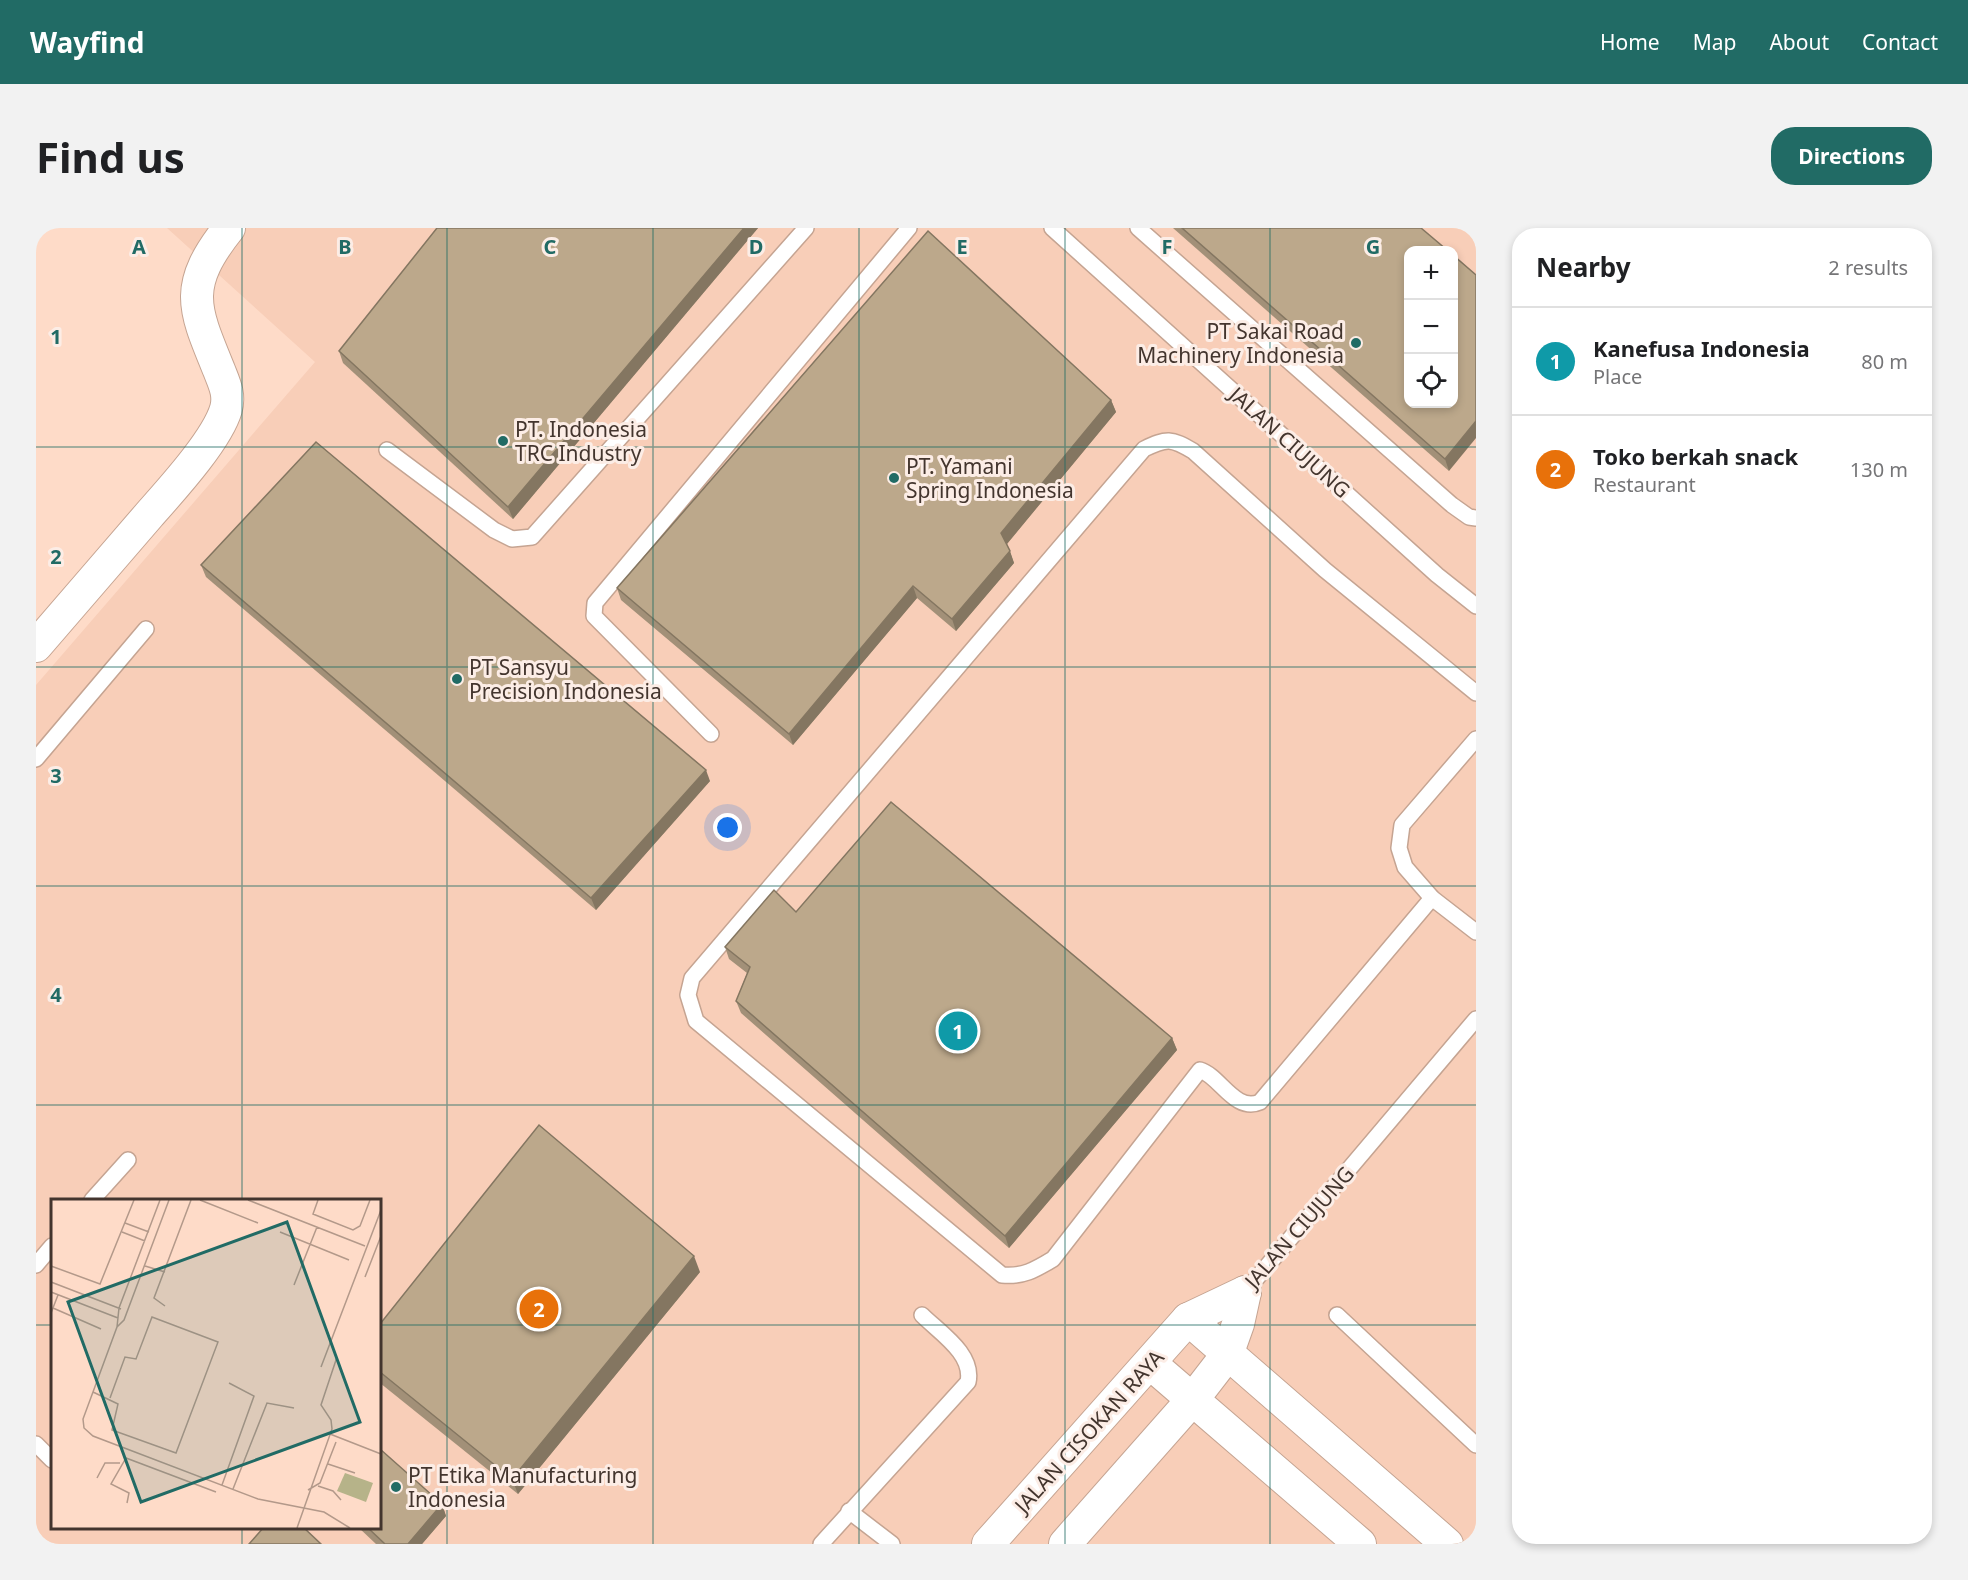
<!DOCTYPE html>
<html lang="en">
<head>
<meta charset="utf-8">
<style>
  :root { --surface:#fff; --page:#f2f2f2; --text:#202124; --muted:#757577; --line:#e0e0e0; --accent:#216b65 }
  body { margin:0; font-family:"Noto Sans",sans-serif; background:var(--page); color:var(--text) }
  .controls { position:absolute; right:18px; top:18px; display:grid; overflow:hidden; border-radius:12px; box-shadow:0 3px 9px #0003 }
  .controls button { width:54px; height:54px; display:grid; place-items:center; padding:0; border:0; border-bottom:2px solid var(--line); background:var(--surface); color:var(--text); font:30px sans-serif }
  .you { position:absolute; left:692px; top:600px; width:21px; height:21px; margin:-15px; border:4px solid #fff; border-radius:50%; background:#1a73e8; box-shadow:0 0 0 9px #1a73e833 }
  .badge { display:grid; place-items:center; width:39px; height:39px; border-radius:50%; background:var(--accent); color:#fff; font-size:20px; font-weight:700 }
  .pin { position:absolute; translate:-50% -50%; border:3px solid #fff; box-shadow:0 2px 6px #0006 }
  .list { margin:0; padding:0; list-style:none }
  h2 { display:flex; justify-content:space-between; align-items:center; height:78px; margin:0; padding:0 24px; font-size:26px }
  h2 small { font-size:20px; font-weight:400; color:var(--muted) }
  .list li { display:grid; grid-template-columns:39px 1fr auto; gap:18px; align-items:center; box-sizing:border-box; height:108px; padding:0 24px; border-top:2px solid var(--line) }
  .list b { display:block; font-size:22px; white-space:nowrap }
  .list p { margin:0; font-size:20px; white-space:nowrap; color:var(--muted) }
  .list em { font-size:20px; font-style:normal; color:var(--muted) }
  .icon { flex:none; width:33px; height:33px; fill:none; stroke:currentColor; stroke-width:2; stroke-linecap:round; stroke-linejoin:round }
  .map { position:relative; flex:none; width:1440px; height:1316px; overflow:hidden; border-radius:24px }
  header { display:flex; align-items:center; gap:36px; box-sizing:border-box; height:84px; padding:0 30px; background:var(--accent); color:#fff }
  header strong { font-size:28px }
  nav { display:flex; gap:33px; margin-inline-start:auto; font-size:21px }
  .intro { display:flex; align-items:center; justify-content:space-between; box-sizing:border-box; height:144px; padding:0 36px }
  h1 { margin:0; font-size:42px }
  .button { padding:15px 27px; border-radius:24px; background:var(--accent); color:#fff; font-size:21px; font-weight:700 }
  main { display:flex; gap:36px; padding:0 36px }
  aside { flex:1; background:var(--surface); border-radius:24px; box-shadow:0 3px 9px #0003 }
  .map>svg:first-child { display:block }
  .built { fill:#f8ceb8; fill-rule:evenodd }
  .lines { fill:none; stroke-linecap:round; stroke-linejoin:round }
  .lane-casing { stroke:#c5a492; stroke-width:18 }
  .street-casing { stroke:#c5a492; stroke-width:34 }
  .lane { stroke:#fff; stroke-width:15 }
  .street { stroke:#fff; stroke-width:32 }
  .wall { fill:#a29078 }
  .shaded-wall { fill:#847661 }
  .building { fill:#bca88b; stroke:#847661; stroke-width:1.5 }
  .grid { fill:none; stroke:#216b65; stroke-width:1.5; stroke-opacity:0.55 }
  .poi-dot { fill:#216b65; stroke:#fcede6; stroke-width:2 }
  .labels { text-anchor:middle; dominant-baseline:central; stroke-width:6; stroke-linejoin:round; paint-order:stroke }
  .poi-label { font-size:21px; fill:#43352e; stroke:#fcede6; text-anchor:start }
  .street-label { font-size:21px; fill:#43352e; stroke:#fcede6 }
  .inset-road { fill:none; stroke:#b3998a; stroke-width:1.5 }
  .view { fill:#216b65; fill-opacity:0.15; stroke:#216b65; stroke-width:3 }
  .inset-edge { fill:none; stroke:#43352e; stroke-width:3 }
  .grid-label { font-size:20px; text-anchor:middle; font-weight:bold; fill:#216b65; stroke:#fcede6; stroke-width:6; stroke-linejoin:round; paint-order:stroke }
</style>
</head>
<body>
<header>
<strong>Wayfind</strong>
<nav><a>Home</a><a>Map</a><a>About</a><a>Contact</a></nav>
</header>
<div class="intro"><h1>Find us</h1><a class="button">Directions</a></div>
<main>
<div class="map">
<svg width="1440" height="1316" viewBox="0 0 1440 1316">
  <rect width="100%" height="100%" fill="#fedbc8"/>
  <!-- built -->
  <path class="built" d="M131,0H1440V1316H0V457L279,134ZM1372,22H1418V176H1372ZM16,972H344V1300H16Z"/>
  <g class="lines">
    <!-- lane casing -->
    <g class="lane-casing">
      <g id="lane">
        <path d="M1016,0L1401,347L1440,378"/>
        <path d="M1102,0L1416,277L1433,289L1440,290"/>
        <path d="M351,222L458,302L476,311L496,309L770,0"/>
        <path d="M675,506L558,388L559,375L873,0"/>
        <path d="M1440,511L1366,597L1363,620L1369,639L1396,670L1440,704"/>
        <path d="M0,531L110,401"/>
        <path d="M1396,670L1224,874C1199,885 1184,848 1164,842L1017,1031C999,1042 987,1049 966,1047L660,793L652,767L656,750L1108,221C1131,210 1135,210 1157,223L1289,342L1440,465"/>
        <path d="M56,972L92,932"/>
        <path d="M0,1037L16,1018"/>
        <path d="M1209,1064L1440,791"/>
        <path d="M1301,1087L1440,1217"/>
        <path d="M0,1216L16,1232"/>
        <path d="M813,1283L856,1316"/>
        <path d="M785,1316L932,1154C938,1126 904,1105 886,1087"/>
      </g>
    </g>
    <!-- street casing -->
    <g class="street-casing">
      <g id="street">
        <path d="M0,418C38,374 75,331 113,287C135,262 181,212 190,181C194,166 188,155 183,142C157,79 147,58 193,0"/>
        <path d="M1152,1091L1411,1316"/>
        <path d="M1114,1135L1324,1316"/>
        <path d="M952,1316L1152,1091L1209,1064"/>
        <path d="M1029,1316L1157,1171L1191,1127L1202,1096L1209,1064"/>
      </g>
    </g>
    <!-- lane -->
    <use href="#lane" class="lane"/>
    <!-- street -->
    <use href="#street" class="street"/>
  </g>
  <!-- wall -->
  <g class="wall">
    <path d="M401,0H722L477,291L307,135L303,123Z"/>
    <path d="M1137,0H1385L1418,176L1413,243Z"/>
    <path d="M1075,172L1080,184L971,316L978,335L920,403L881,370L757,517L585,372L581,360Z"/>
    <path d="M165,337L674,553L560,682L170,349Z"/>
    <path d="M760,684L1136,810L1141,822L973,1020L705,785L700,773L711,745L693,731L689,719Z"/>
    <path d="M664,1044L482,1266L344,1155V1096Z"/>
    <path d="M406,1276L410,1288L386,1316H340L322,1299H344Z"/>
  </g>
  <!-- shaded-wall -->
  <g class="shaded-wall">
    <path d="M708,0H722L477,291L472,279Z"/>
    <path d="M1075,172L1080,184L970,317L965,305Z"/>
    <path d="M1440,193V210L1413,243L1409,231Z"/>
    <path d="M974,323L978,335L920,403L916,391Z"/>
    <path d="M877,358L881,370L757,517L753,506Z"/>
    <path d="M670,542L674,553L560,682L555,670Z"/>
    <path d="M1136,810L1141,822L973,1020L969,1008Z"/>
    <path d="M658,1028L664,1044L482,1266L476,1251Z"/>
    <path d="M406,1276L410,1288L386,1316H372Z"/>
  </g>
  <!-- building -->
  <g class="building">
    <path d="M401,0H708L472,279L303,123Z"/>
    <path d="M1146,0H1385L1411,22H1372V176H1418V28L1440,47V193L1409,231Z"/>
    <path d="M892,3L1075,172L965,305L974,323L916,391L877,358L753,506L581,360Z"/>
    <path d="M280,214L670,542L555,670L165,337Z"/>
    <path d="M855,574L1136,810L969,1008L700,773L714,739L689,719L738,662L760,684Z"/>
    <path d="M503,897L658,1028L476,1251L344,1144V1096Z"/>
    <path d="M344,1221L406,1276L372,1316H349L331,1299H344Z"/>
    <path d="M228,1299H267L285,1316H213Z"/>
  </g>
  <!-- grid -->
  <path class="grid" d="M206,0V972M411,0V1316M617,0V1316M823,0V1316M1029,0V1316M1234,0V1316M0,219H1440M0,439H1440M0,658H1440M0,877H1440M0,1097H16M344,1097H1440M206,1300V1316"/>
  <!-- markers -->
  <g class="poi-dot">
    <circle cx="1320" cy="115" r="6"/>
    <circle cx="467" cy="213" r="6"/>
    <circle cx="858" cy="250" r="6"/>
    <circle cx="421" cy="451" r="6"/>
    <circle cx="360" cy="1259" r="6"/>
  </g>
  <g class="labels">
    <!-- poi labels -->
    <g class="poi-label">
      <text x="1308" y="103" text-anchor="end">PT Sakai Road<tspan x="1308" dy="24">Machinery Indonesia</tspan></text>
      <text x="479" y="201">PT. Indonesia<tspan x="479" dy="24">TRC Industry</tspan></text>
      <text x="870" y="238">PT. Yamani<tspan x="870" dy="24">Spring Indonesia</tspan></text>
      <text x="433" y="439">PT Sansyu<tspan x="433" dy="24">Precision Indonesia</tspan></text>
      <text x="372" y="1247">PT Etika Manufacturing<tspan x="372" dy="24">Indonesia</tspan></text>
    </g>
    <!-- street labels -->
    <g class="street-label">
      <text transform="translate(1254 214) rotate(42)">JALAN CIUJUNG</text>
      <text transform="translate(1263 999) rotate(-49)">JALAN CIUJUNG</text>
      <text transform="translate(1053 1203) rotate(-48)">JALAN CISOKAN RAYA</text>
    </g>
  </g>
  <!-- overview -->
  <g transform="translate(15 971)">
    <rect width="330" height="330" fill="#fedbc8"/>
    <path d="M294,274L322,284L315,303L286,292Z" fill="#b6b389"/>
    <path class="inset-road" d="M118,1L73,121L66,128L32,220L33,229L42,237L207,300L273,313L299,329M149,1L207,24M197,1L314,47M267,1L262,15L302,31L309,27L319,1M74,24L98,33M71,33L94,42M229,33L298,61M0,67L49,85L83,1M94,67L114,73M314,78L330,37M0,83L70,110M243,86L266,28M0,93L67,119M114,107L103,99L140,1M2,109L50,130M0,114L7,96M66,128L68,109L109,1M270,168L330,11M42,193L67,205L61,231L125,254L167,143L101,118L85,160L74,158L59,199M279,235L330,255M277,265L304,274M46,279L54,264H69M171,286L203,197L178,184M267,287L282,292L290,301M182,290L216,204L243,209M257,291L269,284L285,243M76,304L78,294L60,285L75,259L165,293M246,329L281,230L280,221L270,206L286,158"/>
    <path class="view" d="M236,23L309,223L90,303L17,103Z"/>
    <rect width="330" height="330" class="inset-edge"/>
  </g>
  <g class="grid-label">
    <text x="103" y="26">A</text>
    <text x="309" y="26">B</text>
    <text x="514" y="26">C</text>
    <text x="720" y="26">D</text>
    <text x="926" y="26">E</text>
    <text x="1131" y="26">F</text>
    <text x="1337" y="26">G</text>
    <text x="20" y="116">1</text>
    <text x="20" y="336">2</text>
    <text x="20" y="555">3</text>
    <text x="20" y="774">4</text>
  </g>
</svg>
<div class="controls">
<button>+</button>
<button>−</button>
<button><svg class="icon" aria-label="locate" viewBox="0 0 24 24"><circle cx="12" cy="12" r="6"/><path d="M12 2v4M12 18v4M2 12h4M18 12h4"/></svg></button>
</div>
<div class="you"></div>
<div class="pin badge" style="left:922px;top:803px;background:#0f9aa8">1</div>
<div class="pin badge" style="left:503px;top:1081px;background:#e8710a">2</div>
</div>
<aside>
<h2>Nearby<small>2 results</small></h2>
<ul class="list">
<li><span class="badge" style="background:#0f9aa8">1</span><div><b>Kanefusa Indonesia</b><p>Place</p></div><em>80 m</em></li>
<li><span class="badge" style="background:#e8710a">2</span><div><b>Toko berkah snack</b><p>Restaurant</p></div><em>130 m</em></li>
</ul>
</aside>
</main>
</body>
</html>
